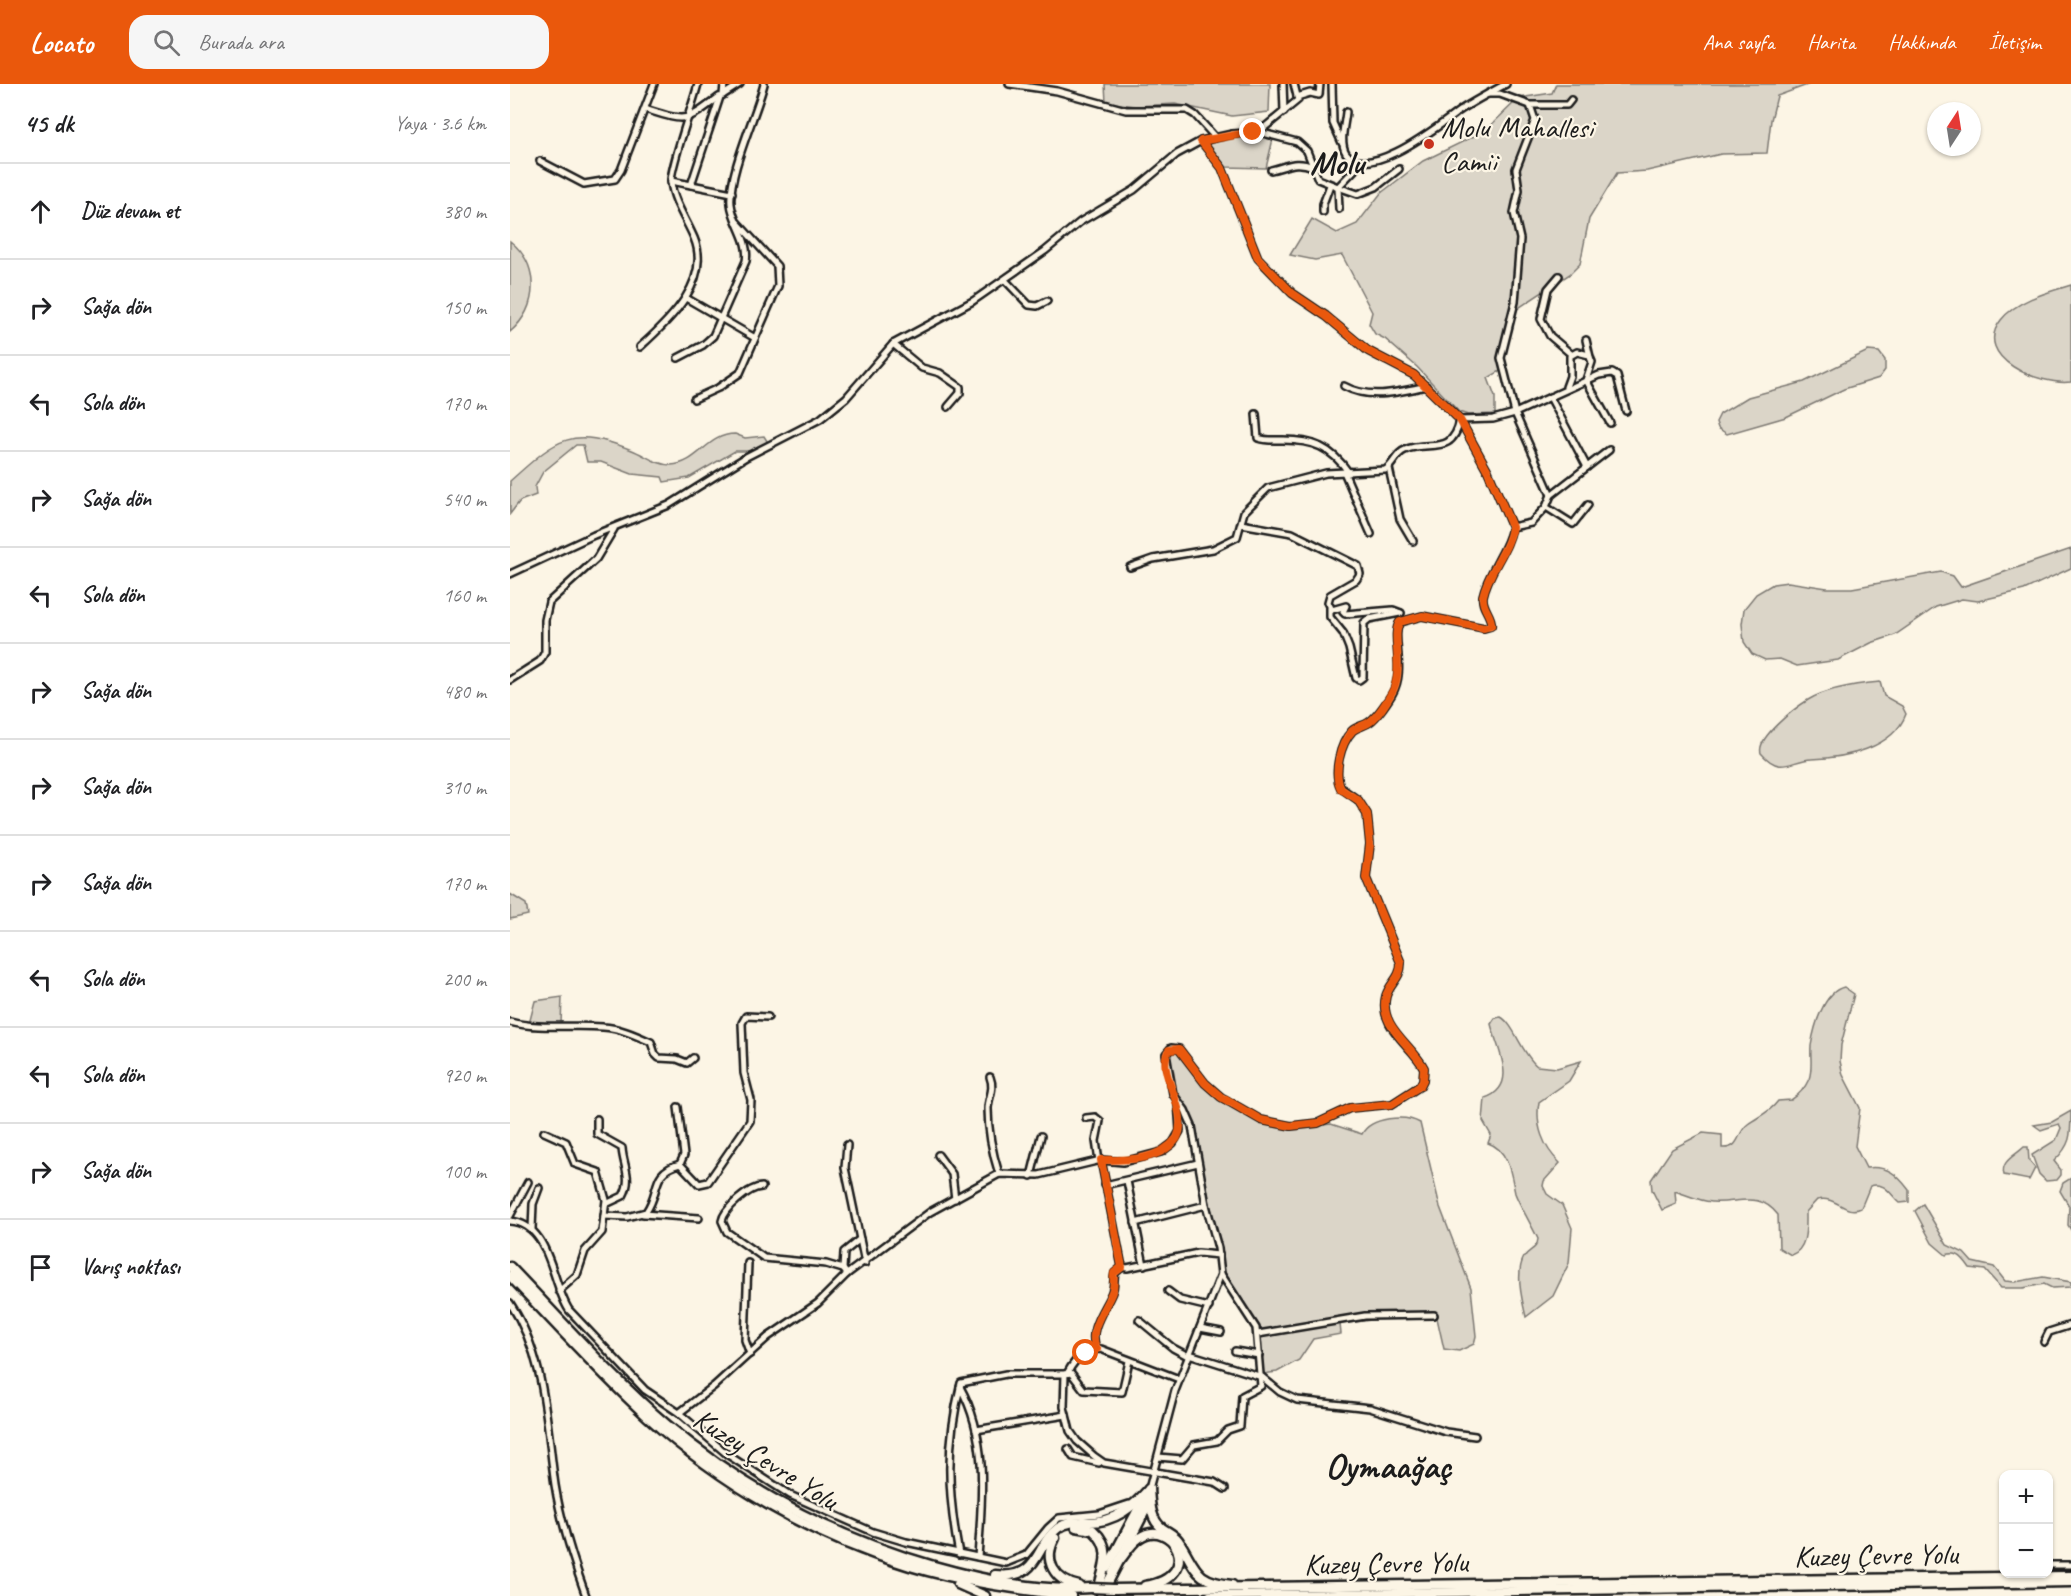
<!DOCTYPE html>
<html lang="tr">
<head>
<meta charset="utf-8">
<style>
  :root { --surface:#fff; --page:#f6f6f6; --text:#202124; --muted:#757577; --line:#e0e0e0; --accent:#ea580c }
  body { margin:0; font-family:Caveat,sans-serif; background:var(--page); color:var(--text) }
  .controls { position:absolute; right:18px; bottom:18px; display:grid; overflow:hidden; border-radius:12px; box-shadow:0 2px 4px #0004 }
  .controls button { width:54px; height:54px; display:grid; place-items:center; padding:0; border:0; border-bottom:2px solid var(--line); background:var(--surface); color:var(--text); font:30px sans-serif }
  .compass { position:absolute; left:1417px; top:18px; width:54px; height:54px; border-radius:50%; background:var(--surface); box-shadow:0 2px 4px #0004; rotate:12deg }
  .stop { position:absolute; width:18px; height:18px; margin:-14px; border:4px solid #ea580c; border-radius:50%; background:#fff }
  .stop.end { background:#ea580c; border-color:#fff; box-shadow:0 2px 6px #0008 }
  .list { margin:0; padding:0; list-style:none }
  h2 { display:flex; justify-content:space-between; align-items:center; height:78px; margin:0; padding:0 24px; font-size:26px }
  h2 small { font-size:20px; font-weight:400; color:var(--muted) }
  .list li { display:grid; grid-template-columns:39px 1fr auto; gap:18px; align-items:center; box-sizing:border-box; height:96px; padding:0 24px; border-top:2px solid var(--line) }
  .list b { display:block; font-size:22px; white-space:nowrap }
  .list em { font-size:20px; font-style:normal; color:var(--muted) }
  .icon { flex:none; width:33px; height:33px; fill:none; stroke:currentColor; stroke-width:2; stroke-linecap:round; stroke-linejoin:round }
  .map { position:relative; flex:none; width:1561px; height:1512px; overflow:hidden }
  header { display:flex; align-items:center; gap:36px; box-sizing:border-box; height:84px; padding:0 30px; background:var(--accent); color:#fff }
  header strong { font-size:28px }
  nav { display:flex; gap:33px; margin-inline-start:auto; font-size:21px }
  .search { width:420px; height:54px; background:var(--page); display:flex; align-items:center; gap:15px; box-sizing:border-box; padding:0 21px; border-radius:18px; color:var(--muted); font-size:22px }
  main { display:flex }
  aside { flex:1; background:var(--surface) }
  .map>svg:first-child { display:block }
  .green { fill:#dbd5c8; stroke:#7c7872; stroke-width:1.5 }
  .lines { fill:none; stroke-linecap:round; stroke-linejoin:round }
  .minor-casing { stroke:#1c1c1c; stroke-width:10 }
  .highway-casing { stroke:#1c1c1c; stroke-width:13 }
  .minor { stroke:#fcf5e5; stroke-width:5 }
  .highway { stroke:#fcf5e5; stroke-width:8 }
  .highway-bridge-casing { stroke:#1c1c1c; stroke-width:13; stroke-linecap:butt }
  .highway-bridge { stroke:#fcf5e5; stroke-width:8 }
  .route { stroke:#ea580c; stroke-width:8 }
  .poi-dot { fill:#c8321e; stroke:#fcf5e5; stroke-width:2 }
  .labels { text-anchor:middle; dominant-baseline:central; stroke-width:4.5; stroke-linejoin:round; paint-order:stroke }
  .poi-label { font-size:30px; fill:#1c1c1c; stroke:#fcf5e5; text-anchor:start }
  .street-label { font-size:30px; fill:#1c1c1c; stroke:#fcf5e5 }
  .quarter-label { font-size:33px; font-weight:bold; fill:#1c1c1c; stroke:#fcf5e5 }
  .district-label { font-size:36px; font-weight:bold; fill:#1c1c1c; stroke:#fcf5e5 }
</style>
</head>
<body>
<header>
<strong>Locato</strong>
<div class="search"><svg class="icon" aria-label="search" viewBox="0 0 24 24"><circle cx="10" cy="10" r="6"/><path d="M15 15l6 6"/></svg>Burada ara</div>
<nav><a>Ana sayfa</a><a>Harita</a><a>Hakkında</a><a>İletişim</a></nav>
</header>
<main>
<aside>
<h2>45 dk<small>Yaya · 3.6 km</small></h2>
<ul class="list">
<li><svg class="icon" aria-label="ahead" viewBox="0 0 24 24"><path d="M12 20V5M6 11l6-6 6 6"/></svg><div><b>Düz devam et</b></div><em>380 m</em></li>
<li><svg class="icon" aria-label="right" viewBox="0 0 24 24"><path d="M7 20v-9h11M14 6l5 5-5 5"/></svg><div><b>Sağa dön</b></div><em>150 m</em></li>
<li><svg class="icon" aria-label="left" viewBox="0 0 24 24"><path d="M17 20v-9H6M10 6l-5 5 5 5"/></svg><div><b>Sola dön</b></div><em>170 m</em></li>
<li><svg class="icon" aria-label="right" viewBox="0 0 24 24"><path d="M7 20v-9h11M14 6l5 5-5 5"/></svg><div><b>Sağa dön</b></div><em>540 m</em></li>
<li><svg class="icon" aria-label="left" viewBox="0 0 24 24"><path d="M17 20v-9H6M10 6l-5 5 5 5"/></svg><div><b>Sola dön</b></div><em>160 m</em></li>
<li><svg class="icon" aria-label="right" viewBox="0 0 24 24"><path d="M7 20v-9h11M14 6l5 5-5 5"/></svg><div><b>Sağa dön</b></div><em>480 m</em></li>
<li><svg class="icon" aria-label="right" viewBox="0 0 24 24"><path d="M7 20v-9h11M14 6l5 5-5 5"/></svg><div><b>Sağa dön</b></div><em>310 m</em></li>
<li><svg class="icon" aria-label="right" viewBox="0 0 24 24"><path d="M7 20v-9h11M14 6l5 5-5 5"/></svg><div><b>Sağa dön</b></div><em>170 m</em></li>
<li><svg class="icon" aria-label="left" viewBox="0 0 24 24"><path d="M17 20v-9H6M10 6l-5 5 5 5"/></svg><div><b>Sola dön</b></div><em>200 m</em></li>
<li><svg class="icon" aria-label="left" viewBox="0 0 24 24"><path d="M17 20v-9H6M10 6l-5 5 5 5"/></svg><div><b>Sola dön</b></div><em>920 m</em></li>
<li><svg class="icon" aria-label="right" viewBox="0 0 24 24"><path d="M7 20v-9h11M14 6l5 5-5 5"/></svg><div><b>Sağa dön</b></div><em>100 m</em></li>
<li><svg class="icon" aria-label="arrive" viewBox="0 0 24 24"><path d="M6 21V4h12l-3 4 3 4H6"/></svg><div><b>Varış noktası</b></div></li>
</ul>
</aside>
<div class="map">
<svg width="1561" height="1512" viewBox="0 0 1561 1512">
  <rect width="100%" height="100%" fill="#fcf5e5"/>
  <filter id="ink" filterUnits="userSpaceOnUse"><feTurbulence type="fractalNoise" baseFrequency=".0167" numOctaves="2"/><feDisplacementMap in="SourceGraphic" scale="12" xChannelSelector="R" yChannelSelector="G"/><feConvolveMatrix kernelMatrix="1 2 1 2 8 2 1 2 1" color-interpolation-filters="sRGB"/></filter>
  <g filter="url(#ink)">
    <!-- green -->
    <g class="green">
      <path d="M595,0H760L759,28L722,32L665,20L626,22L596,18Z"/>
      <path d="M1046,0H1300L1267,12L1261,36L1257,69L1211,70L1137,87L1107,89L1079,135L1070,180L1060,190L1004,227L998,244L992,286L978,294L985,313V330L958,331L949,328L907,283L875,255L865,250L859,240L862,228L832,171L805,176L780,171L802,135L827,149L847,140L871,109L913,77L975,47L1009,14L1042,9Z"/>
      <path d="M742,50L763,55L756,84L716,83L696,57Z"/>
      <path d="M0,157C30,181 29,223 0,248Z"/>
      <path d="M1561,201V298C1530,302 1461,274 1491,236C1507,216 1538,208 1561,201Z"/>
      <path d="M1358,267L1369,268L1375,276V286L1369,294L1334,305L1276,333L1217,350L1208,344L1206,338L1210,330L1238,313L1294,298Z"/>
      <path d="M225,350L235,354L254,352L259,360L240,367H225L179,394L154,398L152,393L122,390L91,378H77L73,361H66L33,388L25,403L26,411L10,417L0,430V397C46,356 59,341 122,366C135,371 147,381 161,381C188,380 197,350 225,350Z"/>
      <path d="M1561,465V484L1514,506L1468,517L1452,515L1426,523L1385,551L1361,559L1328,576L1287,582L1270,575L1255,576L1242,570L1234,558L1232,540L1234,525L1246,510L1263,500L1278,498L1317,504H1342L1431,488L1443,492L1451,503Z"/>
      <path d="M1370,598L1374,612L1392,622L1396,630C1383,665 1334,674 1302,675C1280,676 1271,692 1251,669C1246,654 1285,624 1298,616C1317,604 1348,600 1370,598Z"/>
      <path d="M0,810L16,820L18,831L0,835Z"/>
      <path d="M1334,903L1344,910L1331,961L1330,977L1333,991L1350,1024L1345,1062L1356,1084C1377,1081 1387,1090 1399,1106V1118L1390,1119C1380,1110 1375,1097 1360,1102L1351,1124C1334,1132 1327,1111 1307,1116L1296,1128C1296,1143 1298,1165 1281,1171L1269,1164L1268,1131C1249,1106 1228,1120 1202,1118C1189,1117 1177,1111 1165,1107L1166,1120L1152,1126L1142,1106L1141,1096L1162,1065L1193,1049L1212,1051V1064C1231,1065 1226,1049 1238,1040C1249,1032 1259,1029 1268,1017L1281,1016C1289,1011 1295,1004 1299,995C1303,984 1300,973 1301,962C1304,944 1313,908 1334,903Z"/>
      <path d="M52,913L51,940H19L25,917Z"/>
      <path d="M991,933C1004,940 1012,970 1027,982L1047,984L1071,977L1059,997L1029,1018C1025,1041 1033,1063 1050,1079L1034,1097L1033,1102L1037,1110L1052,1121L1062,1144L1059,1179L1043,1212L1016,1233C1012,1216 1005,1189 1014,1173C1019,1165 1027,1166 1028,1155C1024,1146 1007,1116 1005,1109C1001,1091 999,1066 978,1059L981,1051L973,1037L975,1014C1010,1002 987,965 981,940L985,934Z"/>
      <path d="M667,967L709,1015L756,1041L787,1044L821,1040L852,1050C861,1033 895,1030 910,1039L930,1123L961,1204L966,1252L964,1260L949,1267L934,1265L927,1234L869,1235L830,1240L831,1250L803,1255L789,1276L767,1288L753,1290L750,1247L715,1190L683,1040L664,1010L659,975L662,969Z"/>
      <path d="M1561,1027C1561,1052 1561,1061 1544,1077L1551,1086V1091L1547,1096L1536,1097L1529,1090L1522,1071L1546,1056L1551,1044L1549,1040L1531,1046L1524,1041L1542,1038Z"/>
      <path d="M1514,1063H1518L1519,1077L1525,1084L1519,1096L1494,1091C1490,1077 1505,1072 1514,1063Z"/>
      <path d="M1561,1094V1146L1558,1141L1559,1122L1550,1107L1553,1099Z"/>
      <path d="M1413,1120L1437,1161L1454,1169L1462,1178L1484,1183L1495,1197L1505,1198L1533,1193L1561,1198V1203L1542,1204L1534,1200L1513,1204H1491L1475,1186L1460,1184C1454,1176 1448,1166 1436,1171L1422,1159L1405,1127Z"/>
    </g>
    <g class="lines">
      <!-- minor casing -->
      <g class="minor-casing">
        <g id="minor">
          <path d="M499,0L547,7L616,26H677L685,31L704,52"/>
          <path d="M773,0L774,28"/>
          <path d="M822,0L823,39L832,59"/>
          <path d="M978,10H990L1020,21L1025,36L1006,85L1009,106L1004,129L1010,155L1005,218L991,274L1005,329L1041,411"/>
          <path d="M213,11L230,0"/>
          <path d="M213,11L214,0"/>
          <path d="M787,13L800,9L809,11L810,0"/>
          <path d="M1020,21H1057L1061,16"/>
          <path d="M135,25C176,38 175,39 209,13"/>
          <path d="M836,28C835,40 829,58 836,69C857,100 932,39 952,25C966,16 981,8 996,0"/>
          <path d="M749,48L788,16L784,0"/>
          <path d="M30,77L74,100L105,95L111,86L144,0"/>
          <path d="M761,86C778,82 786,76 803,83"/>
          <path d="M161,97L222,109"/>
          <path d="M181,101L210,13"/>
          <path d="M829,125L828,103L848,110L866,103L889,85"/>
          <path d="M813,128V120L820,101"/>
          <path d="M1049,192L1038,205L1031,235L1040,252L1061,270"/>
          <path d="M495,196L519,221L527,222L537,217"/>
          <path d="M176,214L245,254"/>
          <path d="M1076,256L1080,273"/>
          <path d="M383,260L412,284L430,289L450,303V309L438,323"/>
          <path d="M130,263C159,237 202,197 184,154C177,137 163,117 161,98C160,84 183,20 188,0"/>
          <path d="M168,274L193,261L203,252L236,177C240,157 223,139 221,120C218,89 246,32 254,0"/>
          <path d="M834,302C859,316 889,308 916,302"/>
          <path d="M1056,303L1060,292V272L1067,268L1079,271L1082,278L1076,296L1100,339"/>
          <path d="M1040,313L1077,383"/>
          <path d="M184,315L208,304L230,289L268,202L267,182L227,138"/>
          <path d="M746,330L748,354C756,357 764,356 773,356C803,356 821,363 839,389"/>
          <path d="M879,384L890,435L903,457"/>
          <path d="M834,388L861,450"/>
          <path d="M1036,423L1063,440L1078,421"/>
          <path d="M731,440L782,449L848,482L850,490L846,496L820,511L818,518L822,526L836,522L833,528L835,530L883,526L891,529"/>
          <path d="M1002,443L1021,439L1036,423L1041,411L1099,366"/>
          <path d="M620,483L643,475L703,465L727,453L734,428L758,404L816,389L875,386C884,381 885,370 895,366C918,355 942,374 950,336L983,335L1005,329L1089,291L1102,289L1107,292L1116,327"/>
          <path d="M0,490L84,451L159,421L236,373L310,335L336,314L383,260L463,217L535,167L570,138L624,106L667,70L691,57L722,50L749,48L787,58L797,67L808,95L828,103L851,79"/>
          <path d="M820,524V533L833,549L839,564L846,594L849,596L853,593L854,539L859,535L890,529"/>
          <path d="M0,596L30,577L35,568V536L39,518L86,475L104,445"/>
          <path d="M0,938C31,946 61,940 93,943C110,944 125,951 141,958L145,970L149,974L167,975L177,979L183,974"/>
          <path d="M480,993C485,1006 478,1013 478,1025C478,1048 482,1068 489,1090"/>
          <path d="M168,1023L174,1071L170,1080"/>
          <path d="M576,1034L585,1033L590,1037L586,1057L589,1077"/>
          <path d="M87,1035V1050L112,1064C113,1082 123,1094 113,1112L96,1120"/>
          <path d="M34,1048L56,1058L65,1080L88,1088L96,1116L92,1148L75,1167L67,1191L49,1207"/>
          <path d="M337,1061L335,1084L355,1179"/>
          <path d="M428,1071L442,1090L445,1115"/>
          <path d="M591,1076L612,1183L617,1184L688,1169L709,1171"/>
          <path d="M521,1092L531,1052"/>
          <path d="M617,1097L634,1181"/>
          <path d="M595,1101L688,1079"/>
          <path d="M252,1103C239,1103 214,1125 212,1137L217,1148L254,1174L316,1180L333,1185L337,1190"/>
          <path d="M133,1130L189,1134"/>
          <path d="M0,1132L18,1098"/>
          <path d="M94,1132L117,1133L136,1128C151,1107 140,1088 170,1080L189,1100L198,1098L240,1037L241,1016L234,989L232,939L236,932L258,933"/>
          <path d="M0,1137C41,1140 41,1199 59,1226L135,1306L169,1329L218,1371L280,1411L363,1448L396,1458L496,1479L516,1471L538,1444L549,1434L589,1430L619,1420"/>
          <path d="M625,1139L696,1121"/>
          <path d="M22,1145L23,1120L29,1104"/>
          <path d="M238,1179L235,1256L240,1270"/>
          <path d="M333,1185L334,1168L350,1155"/>
          <path d="M658,1207L670,1216L699,1223"/>
          <path d="M0,1219C36,1274 36,1338 45,1401C51,1439 63,1476 76,1512"/>
          <path d="M629,1236L663,1264L678,1272"/>
          <path d="M690,1244L711,1248"/>
          <path d="M748,1250L855,1232L924,1231"/>
          <path d="M1534,1258L1539,1248L1561,1241"/>
          <path d="M587,1265C576,1247 596,1224 602,1208C605,1201 603,1196 605,1189L612,1183"/>
          <path d="M725,1267L749,1271"/>
          <path d="M679,1270L752,1293L770,1308L787,1316L860,1324L936,1348L965,1352"/>
          <path d="M619,1277L612,1308L574,1306L561,1289L555,1290L554,1323L560,1347L567,1357L584,1372L594,1379L704,1398L715,1405"/>
          <path d="M558,1288C565,1275 576,1265 591,1265L669,1295"/>
          <path d="M450,1303C479,1355 472,1416 468,1473"/>
          <path d="M169,1329L204,1302L258,1253L308,1219L337,1190L420,1128L489,1090L529,1091L591,1076L613,1078L651,1068L663,1059L670,1047L668,1018"/>
          <path d="M466,1346L556,1331"/>
          <path d="M558,1365L563,1373L589,1379"/>
          <path d="M648,1373L672,1375L684,1361L707,1357L718,1346L730,1342L732,1312L751,1302L746,1244L711,1190"/>
          <path d="M639,1405L665,1307L711,1190L708,1164L696,1121L682,1042L675,1026L663,1010L656,970L661,964L669,965L695,999L711,1013L751,1036L781,1042L808,1039L840,1024L882,1020L910,1002L913,996L914,984C902,961 868,943 876,912C880,899 891,894 891,879L856,794L860,760L857,730L848,716L831,704C823,689 830,660 842,647C846,643 853,642 858,639C868,633 876,619 882,610C897,585 880,552 890,538L912,532L974,544L981,542C983,532 971,524 973,512C978,487 998,467 1002,443L978,387L950,336L904,291L858,267L816,232L782,209L748,174L712,84L691,57"/>
          <path d="M449,1470C437,1407 436,1360 451,1299L496,1290H555"/>
          <path d="M1541,1481H1561"/>
        </g>
      </g>
      <!-- highway casing -->
      <g class="highway-casing">
        <g id="highway">
          <path d="M0,1183C51,1236 101,1293 157,1341C236,1407 326,1454 424,1482C474,1496 529,1508 581,1504"/>
          <path d="M0,1192C45,1239 89,1288 137,1332C211,1400 304,1453 400,1482C453,1498 507,1505 561,1512"/>
          <path d="M639,1405C640,1418 640,1435 652,1444C659,1449 666,1451 670,1459C687,1486 685,1497 722,1501"/>
          <path d="M566,1443L583,1446C601,1462 596,1478 590,1499"/>
          <path d="M545,1454C532,1477 545,1497 569,1502"/>
          <path d="M610,1476C616,1469 621,1459 629,1454C661,1431 697,1492 635,1502"/>
          <path d="M597,1484L633,1416"/>
          <path d="M485,1491C532,1496 524,1461 548,1444C558,1437 568,1438 579,1438C605,1438 623,1423 639,1405"/>
          <path d="M448,1500L475,1512"/>
          <path d="M604,1505L1561,1492"/>
          <path d="M591,1512L636,1425L637,1417"/>
          <path d="M700,1512L1561,1498"/>
        </g>
      </g>
      <!-- minor -->
      <use href="#minor" class="minor"/>
      <!-- highway -->
      <use href="#highway" class="highway"/>
      <!-- highway-bridge casing -->
      <g class="highway-bridge-casing">
        <path id="highway-bridge" d="M581,1504L604,1505"/>
      </g>
      <!-- highway-bridge -->
      <use href="#highway-bridge" class="highway-bridge"/>
    </g>
  </g>
  <g class="lines" filter="url(#ink)">
    <!-- route -->
    <path class="route" d="M576,1269L587,1265C576,1247 596,1224 602,1208C605,1201 603,1196 604,1189L612,1183L591,1076C617,1076 650,1077 667,1054C681,1024 644,989 659,966L669,965L695,999L711,1013L751,1036L781,1042L808,1039L840,1024L882,1020L910,1002L913,996L914,984C902,961 868,942 876,912C880,899 891,894 891,879L856,794L860,760L857,730L848,716L831,705C823,689 830,660 842,647C846,643 853,642 858,639C868,633 876,619 881,610C896,585 880,551 890,538L912,532L974,544L981,542C983,532 971,524 973,512C978,487 999,467 1002,443L978,387L950,336L904,291L858,267L816,232L782,209L748,174L712,84L691,57L743,48"/>
  </g>
  <!-- markers -->
  <circle class="poi-dot" cx="919" cy="60" r="6"/>
  <g class="labels">
    <!-- poi labels -->
    <g class="poi-label">
      <text x="931" y="43">Molu Mahallesi<tspan x="931" dy="34">Camii</tspan></text>
    </g>
    <!-- street labels -->
    <g class="street-label">
      <text transform="translate(256 1375) rotate(32)">Kuzey Çevre Yolu</text>
      <text transform="translate(1366 1471) rotate(-1)">Kuzey Çevre Yolu</text>
      <text transform="translate(876 1479) rotate(-1)">Kuzey Çevre Yolu</text>
    </g>
    <!-- quarter labels -->
    <g class="quarter-label">
      <text x="827" y="79">Molu</text>
    </g>
    <!-- district labels -->
    <g class="district-label">
      <text x="878" y="1382">Oymaağaç</text>
    </g>
  </g>
</svg>
<div class="controls">
<button>+</button>
<button>−</button>
</div>
<svg class="compass" viewBox="-18 -18 36 36"><path d="M0-13l5 13h-10z" fill="#e53935"/><path d="M0 13l5-13h-10z" fill="#757577"/></svg>
<div class="stop" style="left:576px;top:1269px"></div>
<div class="stop end" style="left:743px;top:48px"></div>
</div>
</main>
</body>
</html>
